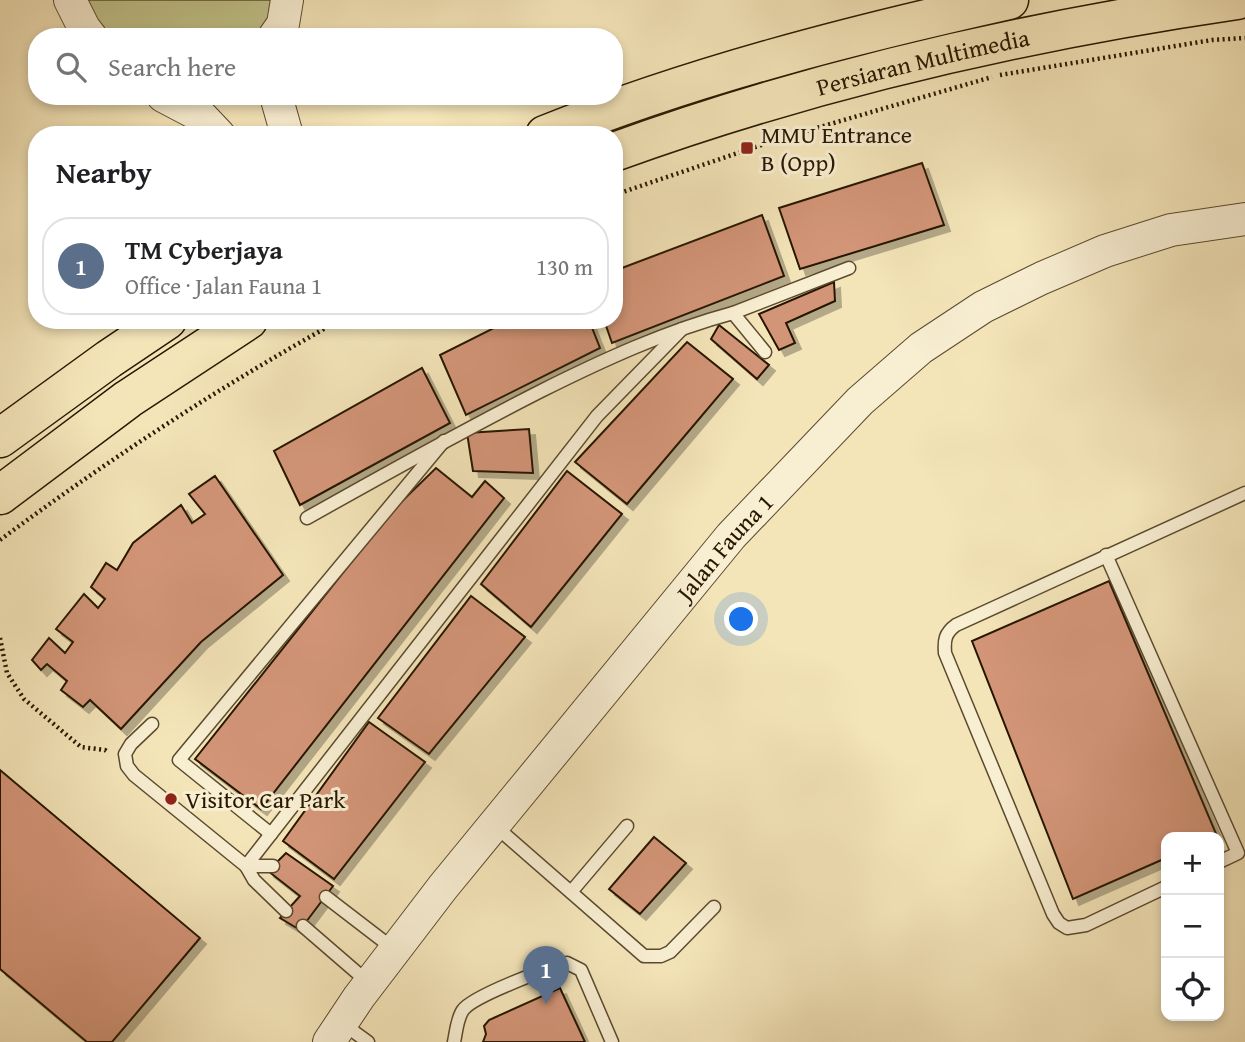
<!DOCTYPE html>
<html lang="en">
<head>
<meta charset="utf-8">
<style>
  :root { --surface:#fff; --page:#f2f2f2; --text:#202124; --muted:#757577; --line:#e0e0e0; --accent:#0f766e }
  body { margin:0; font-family:"Gentium Book Plus",serif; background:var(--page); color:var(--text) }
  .controls { position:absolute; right:21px; bottom:21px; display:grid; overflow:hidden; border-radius:14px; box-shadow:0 4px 10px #0003 }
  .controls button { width:63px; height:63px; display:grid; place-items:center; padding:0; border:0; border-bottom:2px solid var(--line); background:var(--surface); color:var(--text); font:35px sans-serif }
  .you { position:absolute; left:742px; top:620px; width:24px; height:24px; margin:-18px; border:5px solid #fff; border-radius:50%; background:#1a73e8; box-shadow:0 0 0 10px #1a73e833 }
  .badge { display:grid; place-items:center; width:46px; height:46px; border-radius:50%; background:var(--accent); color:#fff; font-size:23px; font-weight:700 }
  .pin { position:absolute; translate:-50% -58px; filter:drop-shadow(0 2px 4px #0008) }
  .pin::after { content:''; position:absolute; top:37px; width:24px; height:21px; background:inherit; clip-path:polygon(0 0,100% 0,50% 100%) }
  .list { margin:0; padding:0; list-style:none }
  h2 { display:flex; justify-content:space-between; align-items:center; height:91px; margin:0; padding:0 28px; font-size:30px }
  h2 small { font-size:23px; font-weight:400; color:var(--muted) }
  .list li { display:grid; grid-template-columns:46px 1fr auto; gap:21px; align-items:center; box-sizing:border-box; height:98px; margin:0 14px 14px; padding:0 14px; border:2px solid var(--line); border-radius:28px }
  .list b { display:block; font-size:26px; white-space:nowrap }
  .list p { margin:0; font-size:23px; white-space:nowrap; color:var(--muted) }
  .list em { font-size:23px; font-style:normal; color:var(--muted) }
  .icon { flex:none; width:38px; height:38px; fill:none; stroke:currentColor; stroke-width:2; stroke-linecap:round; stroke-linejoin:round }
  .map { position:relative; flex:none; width:1245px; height:1042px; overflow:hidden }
  .search { position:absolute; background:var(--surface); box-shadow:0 4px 10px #0003; left:28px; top:28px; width:595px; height:77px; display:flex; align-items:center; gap:18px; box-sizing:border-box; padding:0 24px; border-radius:28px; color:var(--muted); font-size:26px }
  .panel { position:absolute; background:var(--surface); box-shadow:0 4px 10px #0003; left:28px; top:126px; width:595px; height:203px; border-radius:28px }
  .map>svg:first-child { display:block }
  .green { fill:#c1c38b; stroke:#746d46; stroke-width:2 }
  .building { fill:#d39578; stroke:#281700; stroke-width:2; filter:url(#shadow) }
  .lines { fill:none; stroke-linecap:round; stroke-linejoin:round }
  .service-casing { stroke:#5b4a2e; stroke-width:15 }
  .tertiary-casing { stroke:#5b4a2e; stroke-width:34 }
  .primary-casing { stroke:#281700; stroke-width:41 }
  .path { stroke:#281700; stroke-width:4.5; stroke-dasharray:2 3.5; stroke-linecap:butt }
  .service { stroke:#f8eed2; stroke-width:12 }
  .tertiary { stroke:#f8eed2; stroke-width:32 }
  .primary { stroke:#f4e5b9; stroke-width:38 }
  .poi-dot { fill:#8f2418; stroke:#f8eed2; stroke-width:2.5 }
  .labels { text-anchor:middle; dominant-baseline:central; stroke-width:6; stroke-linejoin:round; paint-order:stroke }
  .street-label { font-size:24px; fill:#281700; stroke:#f8eed2 }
  .poi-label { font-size:24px; fill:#281700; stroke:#f8eed2; text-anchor:start }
</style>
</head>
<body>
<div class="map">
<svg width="1245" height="1042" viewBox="0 0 1245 1042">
  <defs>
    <filter id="shadow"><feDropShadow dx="6" dy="6" stdDeviation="0" flood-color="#0004"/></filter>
  </defs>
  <rect width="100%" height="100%" fill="#f4e5b9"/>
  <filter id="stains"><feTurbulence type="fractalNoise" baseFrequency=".00286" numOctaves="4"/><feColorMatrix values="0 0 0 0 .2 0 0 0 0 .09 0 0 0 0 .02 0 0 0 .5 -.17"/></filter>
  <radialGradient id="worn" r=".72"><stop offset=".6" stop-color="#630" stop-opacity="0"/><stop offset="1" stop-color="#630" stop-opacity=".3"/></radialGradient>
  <!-- green -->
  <path class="green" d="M80,0H274C275,13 263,28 253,37H106Z"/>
  <!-- building -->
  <g class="building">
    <path d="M922,163L944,225L800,269L779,208Z"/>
    <path d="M762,215L784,276L612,343L604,320H614V271Z"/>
    <path d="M834,282L835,301L786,323L795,343L779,350L759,314Z"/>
    <path d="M510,320H589L600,348L466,415L440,355Z"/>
    <path d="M719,325L769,365L757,379L711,339Z"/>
    <path d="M687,342L733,379L627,504L575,462Z"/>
    <path d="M422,368L450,423L300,505L274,451Z"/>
    <path d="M529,429L533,473L473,471L467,433Z"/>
    <path d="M436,468L472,497L485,481L504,498L261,809L195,759L392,511Z"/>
    <path d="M567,471L622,514L531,627L481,584Z"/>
    <path d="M215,476L283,575L201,642L121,729L90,700L83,707L61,690L67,681L47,664L41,670L32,660L49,638L65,653L73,642L56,629L84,594L98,608L105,599L91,587L106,563L117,570L133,543L181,505L192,523L205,514L189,494Z"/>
    <path d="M1109,581L1217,836L1166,837V858L1073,899L972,641Z"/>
    <path d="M471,596L525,637L429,754L378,718Z"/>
    <path d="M369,722L425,762L334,879L283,841Z"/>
    <path d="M0,770L200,938L112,1042H87L0,969Z"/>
    <path d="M654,837L686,863L640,914L609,889Z"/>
    <path d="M286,853L333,886L300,930L280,918L300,896L268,871Z"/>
    <path d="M560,988L585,1042H483L486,1034L484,1026L489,1020Z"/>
  </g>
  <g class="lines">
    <!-- service casing -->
    <g class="service-casing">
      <g id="service">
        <path d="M733,313L849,268"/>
        <path d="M307,518C385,474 462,431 541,391C603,360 666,331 733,313L765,352"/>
        <path d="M1106,555L1238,853L1219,862"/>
        <path d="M152,724L131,744L125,754L127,766L134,775L246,866L597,416L682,329"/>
        <path d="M494,825L644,956H661L670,952L714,907"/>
        <path d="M271,834L179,760L444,441"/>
        <path d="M273,866H246L254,880L286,911"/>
        <path d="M1166,887L1086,925L1067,928L1059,923L1053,914L945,653C944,640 945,633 956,625L1245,493"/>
        <path d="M571,892L627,826"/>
        <path d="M326,897L395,950"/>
        <path d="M303,926L369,983"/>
        <path d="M342,1023L368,1042"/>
        <path d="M454,1042C456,1033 457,1018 463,1010C473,996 548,968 567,963L581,970L612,1042"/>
      </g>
    </g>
    <!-- tertiary casing -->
    <g class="tertiary-casing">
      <g id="tertiary">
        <path d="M70,0L84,28L91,37"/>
        <path d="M274,37L283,24L287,0"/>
        <path d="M163,96L201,116L219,135"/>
        <path d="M276,96L287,135"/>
        <path id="s1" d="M329,1042L359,997L443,887L731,536L860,401L921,348L983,307L1042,278L1105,251L1171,230L1245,219"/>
      </g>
    </g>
    <!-- primary casing -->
    <g class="primary-casing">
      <g id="primary">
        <path d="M545,135C695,75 852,35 1009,0"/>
        <path id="s2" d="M614,152C815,79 1025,31 1237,0"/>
        <path d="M0,438L109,359L167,320"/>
        <path d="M0,495L128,399L248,320"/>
      </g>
    </g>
    <!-- path -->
    <g class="path">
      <path d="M1000,75L1212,40L1245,38"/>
      <path d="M614,195L782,138L992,77"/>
      <path d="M0,540C108,460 222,385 340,320"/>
      <path d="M0,638L7,673L24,699L81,747L105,750L109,753"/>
    </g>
    <!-- service -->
    <use href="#service" class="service"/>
    <!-- tertiary -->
    <use href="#tertiary" class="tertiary"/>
    <!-- primary -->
    <use href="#primary" class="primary"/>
  </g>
  <!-- markers -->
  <g class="poi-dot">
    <rect x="740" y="141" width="14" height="14" rx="3.5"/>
    <circle cx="171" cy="799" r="7"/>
  </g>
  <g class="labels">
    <!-- street labels -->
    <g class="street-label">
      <text stroke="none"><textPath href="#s2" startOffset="322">Persiaran Multimedia</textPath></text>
      <text stroke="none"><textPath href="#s1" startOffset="634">Jalan Fauna 1</textPath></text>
    </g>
    <!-- poi labels -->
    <g class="poi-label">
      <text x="761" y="134">MMU Entrance<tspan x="761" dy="28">B (Opp)</tspan></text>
      <text x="185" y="799">Visitor Car Park</text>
    </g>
  </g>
  <rect width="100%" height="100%" filter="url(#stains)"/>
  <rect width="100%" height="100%" fill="url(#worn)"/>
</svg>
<div class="controls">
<button>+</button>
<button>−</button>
<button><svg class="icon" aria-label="locate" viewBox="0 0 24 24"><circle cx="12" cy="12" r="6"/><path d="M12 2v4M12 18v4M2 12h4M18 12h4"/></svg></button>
</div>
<div class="you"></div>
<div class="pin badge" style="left:546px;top:1004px;background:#5c6f8a">1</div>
<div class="search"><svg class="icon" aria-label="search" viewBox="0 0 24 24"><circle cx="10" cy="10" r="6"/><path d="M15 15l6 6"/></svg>Search here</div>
<section class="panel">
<h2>Nearby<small></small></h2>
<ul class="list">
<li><span class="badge" style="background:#5c6f8a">1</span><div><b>TM Cyberjaya</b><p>Office · Jalan Fauna 1</p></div><em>130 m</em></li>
</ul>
</section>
</div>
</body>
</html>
